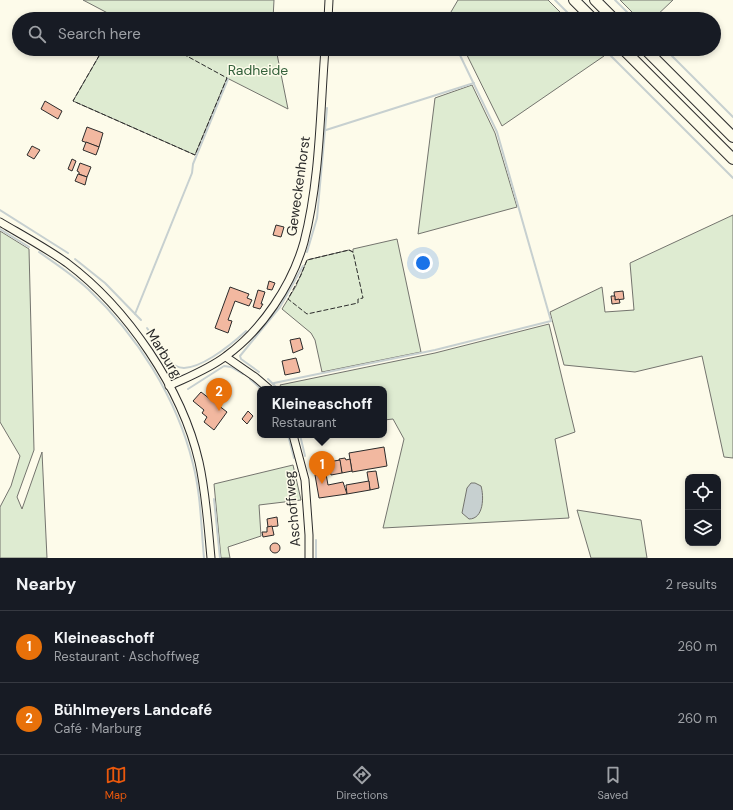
<!DOCTYPE html>
<html lang="en">
<head>
<meta charset="utf-8">
<style>
  :root { --surface:#171b24; --page:#242831; --text:#f1f3f6; --muted:#9ea1a6; --line:#363941; --accent:#ea580c }
  body { margin:0; font-family:"DM Sans",sans-serif; background:var(--page); color:var(--text) }
  .controls { position:absolute; right:12px; bottom:12px; display:grid; overflow:hidden; border-radius:8px; box-shadow:0 2px 6px #0003 }
  .controls button { width:36px; height:36px; display:grid; place-items:center; padding:0; border:0; border-bottom:1px solid var(--line); background:var(--surface); color:var(--text); font:20px sans-serif }
  .you { position:absolute; left:423px; top:263px; width:14px; height:14px; margin:-10px; border:3px solid #fff; border-radius:50%; background:#1a73e8; box-shadow:0 0 0 6px #1a73e833 }
  .badge { display:grid; place-items:center; width:26px; height:26px; border-radius:50%; background:var(--accent); color:#fff; font-size:13px; font-weight:700 }
  .pin { position:absolute; translate:-50% -33px; filter:drop-shadow(0 1px 2px #0008) }
  .pin::after { content:''; position:absolute; top:21px; width:14px; height:12px; background:inherit; clip-path:polygon(0 0,100% 0,50% 100%) }
  .popup { position:absolute; left:257px; top:386px; width:130px; height:52px; box-sizing:border-box; display:grid; place-content:center; border-radius:8px; background:var(--surface); filter:drop-shadow(0 1px 3px #0005); font-size:13px; white-space:nowrap; color:var(--muted) }
  .popup b { font-size:15px; color:var(--text) }
  .popup::after { content:''; position:absolute; left:50%; top:100%; margin-left:-8px; border:8px solid transparent; border-top-color:var(--surface) }
  .list { margin:0; padding:0; list-style:none }
  h2 { display:flex; justify-content:space-between; align-items:center; height:52px; margin:0; padding:0 16px; font-size:17px }
  h2 small { font-size:13px; font-weight:400; color:var(--muted) }
  .list li { display:grid; grid-template-columns:26px 1fr auto; gap:12px; align-items:center; box-sizing:border-box; height:72px; padding:0 16px; border-top:1px solid var(--line) }
  .list b { display:block; font-size:15px; white-space:nowrap }
  .list p { margin:0; font-size:13px; white-space:nowrap; color:var(--muted) }
  .list em { font-size:13px; font-style:normal; color:var(--muted) }
  .icon { flex:none; width:22px; height:22px; fill:none; stroke:currentColor; stroke-width:2; stroke-linecap:round; stroke-linejoin:round }
  .map { position:relative; flex:none; width:733px; height:558px; overflow:hidden }
  .search { position:absolute; background:var(--surface); box-shadow:0 2px 6px #0003; left:12px; right:12px; top:12px; height:44px; display:flex; align-items:center; gap:10px; box-sizing:border-box; padding:0 14px; border-radius:22px; color:var(--muted); font-size:15px }
  .sheet { height:196px; background:var(--surface) }
  nav { display:flex; justify-content:space-around; align-items:center; box-sizing:border-box; height:56px; border-top:1px solid var(--line); background:var(--surface); font-size:11px; color:var(--muted) }
  nav a { display:grid; justify-items:center; gap:2px }
  nav .on { color:var(--accent) }
  .map>svg:first-child { display:block }
  .green { fill:#deebd1; stroke:#74746e }
  .water { fill:#c7d0d0; stroke:#74746e }
  .lines { fill:none; stroke-linecap:round; stroke-linejoin:round }
  .stream { stroke:#c7d0d0; stroke-width:2 }
  .building { fill:#f2b8a0; stroke:#2b2b2b }
  .minor-casing { stroke:#2b2b2b; stroke-width:9 }
  .highway-casing { stroke:#2b2b2b; stroke-width:12 }
  .minor { stroke:#fdfbea; stroke-width:7 }
  .highway { stroke:#fdfbea; stroke-width:10 }
  .fence { stroke:#2b2b2b; stroke-width:1; stroke-dasharray:5 2; stroke-linecap:butt }
  .labels { text-anchor:middle; dominant-baseline:central; stroke-width:3; stroke-linejoin:round; paint-order:stroke }
  .park-label { font-size:14px; fill:#34623c; stroke:#fdfbea }
  .street-label { font-size:14px; fill:#2b2b2b; stroke:#fdfbea }
</style>
</head>
<body>
<div class="map">
<svg width="733" height="558" viewBox="0 0 733 558">
  <rect width="100%" height="100%" fill="#fdfbea"/>
  <!-- green -->
  <g class="green">
    <path d="M83,0H274L273,19H119Z"/>
    <path d="M458,0H548L567,19H449L448,17Z"/>
    <path d="M620,0H673L653,19H639Z"/>
    <path d="M103,49H276L288,109L227,78L195,155L73,101Z"/>
    <path d="M464,49H597L604,56L502,126Z"/>
    <path d="M472,85L495,133L517,207L418,234L435,98Z"/>
    <path d="M733,215V458L724,457L702,356L635,372L564,365L550,312L602,287L605,312L634,310L630,263Z"/>
    <path d="M0,231L29,249L34,450L17,497L22,509L42,452L47,558H0V507L11,486L20,456L0,422Z"/>
    <path d="M397,239L421,352L322,372L315,340L311,333L282,309L296,286L307,260L349,250L353,252V249Z"/>
    <path d="M549,324L575,432L555,439L569,518L383,528L404,439L393,419L384,420V389H282L280,385L435,353Z"/>
    <path d="M293,465L301,500L259,505L261,536L228,547L230,558H221L214,484Z"/>
    <path d="M577,510L641,520L647,558H591Z"/>
  </g>
  <!-- water -->
  <path class="water" d="M471,483H475L481,486C484,496 484,519 469,519L462,513L467,488Z"/>
  <g class="lines">
    <!-- stream -->
    <g class="stream">
      <path d="M555,0L574,19"/>
      <path d="M615,0L634,19"/>
      <path d="M604,49L733,178"/>
      <path d="M665,49L733,117"/>
      <path d="M326,130L474,83"/>
      <path d="M0,210L68,253"/>
      <path d="M0,229L29,247"/>
      <path d="M39,252C56,264 73,275 88,289C137,335 177,398 193,464C201,495 201,527 204,558"/>
      <path d="M307,252L317,218L327,108"/>
      <path d="M75,259L105,283L141,320"/>
      <path d="M135,314L192,173L193,164L228,79"/>
      <path d="M147,328C154,338 166,361 176,366C194,376 233,343 246,331"/>
      <path d="M259,372L241,359L240,356L280,307L303,266"/>
      <path d="M250,379L261,389"/>
      <path d="M268,379L278,389"/>
      <path d="M274,383L435,350L551,321L497,132L457,49"/>
      <path d="M188,389L224,366L231,367L243,374"/>
      <path d="M288,435L294,458"/>
      <path d="M300,435L305,456"/>
      <path d="M214,499L220,558"/>
      <path d="M316,558V540"/>
    </g>
  </g>
  <!-- building -->
  <g class="building">
    <path d="M45,101L62,111L58,119L41,109Z"/>
    <path d="M87,127L103,133L99,147L82,141Z"/>
    <path d="M86,142L99,147L96,155L83,150Z"/>
    <path d="M32,146L40,150L34,159L27,155Z"/>
    <path d="M72,159L76,161L72,171L68,169Z"/>
    <path d="M80,163L91,167L87,177L79,174V172L77,171Z"/>
    <path d="M78,174L87,177L85,185L75,181Z"/>
    <path d="M276,225L284,227L281,237L273,235Z"/>
    <path d="M269,281L275,283L272,290L267,289Z"/>
    <path d="M230,287L249,294L247,298L252,300L249,306L235,301L228,320L232,321L228,333L215,328Z"/>
    <path d="M258,290L265,292L261,304H263L260,309L253,307Z"/>
    <path d="M623,291L624,299L615,300L614,292Z"/>
    <path d="M611,296H615V300L619,299L620,303L612,304Z"/>
    <path d="M300,338L303,349L293,353L290,340Z"/>
    <path d="M296,358L300,372L285,375L282,361Z"/>
    <path d="M201,392L227,412L214,430L204,422L207,417L202,413L204,410L193,401Z"/>
    <path d="M248,411L253,416L247,424L242,419Z"/>
    <path d="M384,447L387,466L352,472L349,453Z"/>
    <path d="M345,458L346,460L350,459L352,471L342,473L339,459Z"/>
    <path d="M340,460L342,473L331,475L328,462Z"/>
    <path d="M376,471L379,488L370,490L367,472Z"/>
    <path d="M326,474L328,485L343,482L347,494L319,498L315,475Z"/>
    <path d="M369,481L370,490L347,494L346,485Z"/>
    <path d="M277,517L278,526L268,527L267,519Z"/>
    <path d="M272,526L274,535L263,537L262,532H267V527Z"/>
    <circle cx="275" cy="548" r="5"/>
  </g>
  <g class="lines">
    <!-- minor casing -->
    <g class="minor-casing">
      <g id="minor">
        <path d="M328,19L329,0"/>
        <path d="M0,222C22,235 46,248 67,263C127,308 182,388 199,462C206,493 208,526 211,558"/>
        <path d="M226,357L255,377L269,389"/>
        <path d="M169,386C188,377 209,369 226,356C262,330 292,285 304,242C320,180 320,113 325,49"/>
        <path d="M293,435L305,480L309,535V558"/>
      </g>
    </g>
    <!-- highway casing -->
    <g class="highway-casing">
      <g id="highway">
        <path d="M574,0L593,19"/>
        <path d="M595,0L614,19"/>
        <path d="M623,49L733,159"/>
        <path d="M645,49L733,137"/>
      </g>
    </g>
    <!-- minor -->
    <use href="#minor" class="minor"/>
    <!-- highway -->
    <use href="#highway" class="highway"/>
    <!-- fence -->
    <g class="fence">
      <path d="M103,49L73,101L195,155L227,78L174,49"/>
      <path d="M349,250L353,252L363,298L358,299V303L307,314L288,299L301,275L307,260Z"/>
    </g>
  </g>
  <g class="labels">
    <!-- park labels -->
    <g class="park-label">
      <text x="258" y="70">Radheide</text>
    </g>
    <!-- street labels -->
    <g class="street-label">
      <text transform="translate(298 186) rotate(-82)">Geweckenhorst</text>
      <text transform="translate(164 353) rotate(58)">Marburg</text>
      <text transform="translate(292 509) rotate(-95)">Aschoffweg</text>
    </g>
  </g>
</svg>
<div class="controls">
<button><svg class="icon" aria-label="locate" viewBox="0 0 24 24"><circle cx="12" cy="12" r="6"/><path d="M12 2v4M12 18v4M2 12h4M18 12h4"/></svg></button>
<button><svg class="icon" aria-label="layers" viewBox="0 0 24 24"><path d="M12 4l9 5-9 5-9-5zM3 14l9 5 9-5"/></svg></button>
</div>
<div class="you"></div>
<div class="pin badge" style="left:322px;top:484px;background:#e8710a">1</div>
<div class="popup"><b>Kleineaschoff</b>Restaurant</div>
<div class="pin badge" style="left:219px;top:411px;background:#e8710a">2</div>
<div class="search"><svg class="icon" aria-label="search" viewBox="0 0 24 24"><circle cx="10" cy="10" r="6"/><path d="M15 15l6 6"/></svg>Search here</div>
</div>
<section class="sheet">
<h2>Nearby<small>2 results</small></h2>
<ul class="list">
<li><span class="badge" style="background:#e8710a">1</span><div><b>Kleineaschoff</b><p>Restaurant · Aschoffweg</p></div><em>260 m</em></li>
<li><span class="badge" style="background:#e8710a">2</span><div><b>Bühlmeyers Landcafé</b><p>Café · Marburg</p></div><em>260 m</em></li>
</ul>
</section>
<nav>
<a class="on"><svg class="icon" aria-label="map" viewBox="0 0 24 24"><path d="M3 6l6-2 6 2 6-2v14l-6 2-6-2-6 2zM9 4v14M15 6v14"/></svg>Map</a>
<a><svg class="icon" aria-label="directions" viewBox="0 0 24 24"><path d="M12 3l9 9-9 9-9-9zM9 14v-3h6M13 9l2 2-2 2"/></svg>Directions</a>
<a><svg class="icon" aria-label="saved" viewBox="0 0 24 24"><path d="M7 4h10v16l-5-4-5 4z"/></svg>Saved</a>
</nav>
</body>
</html>
